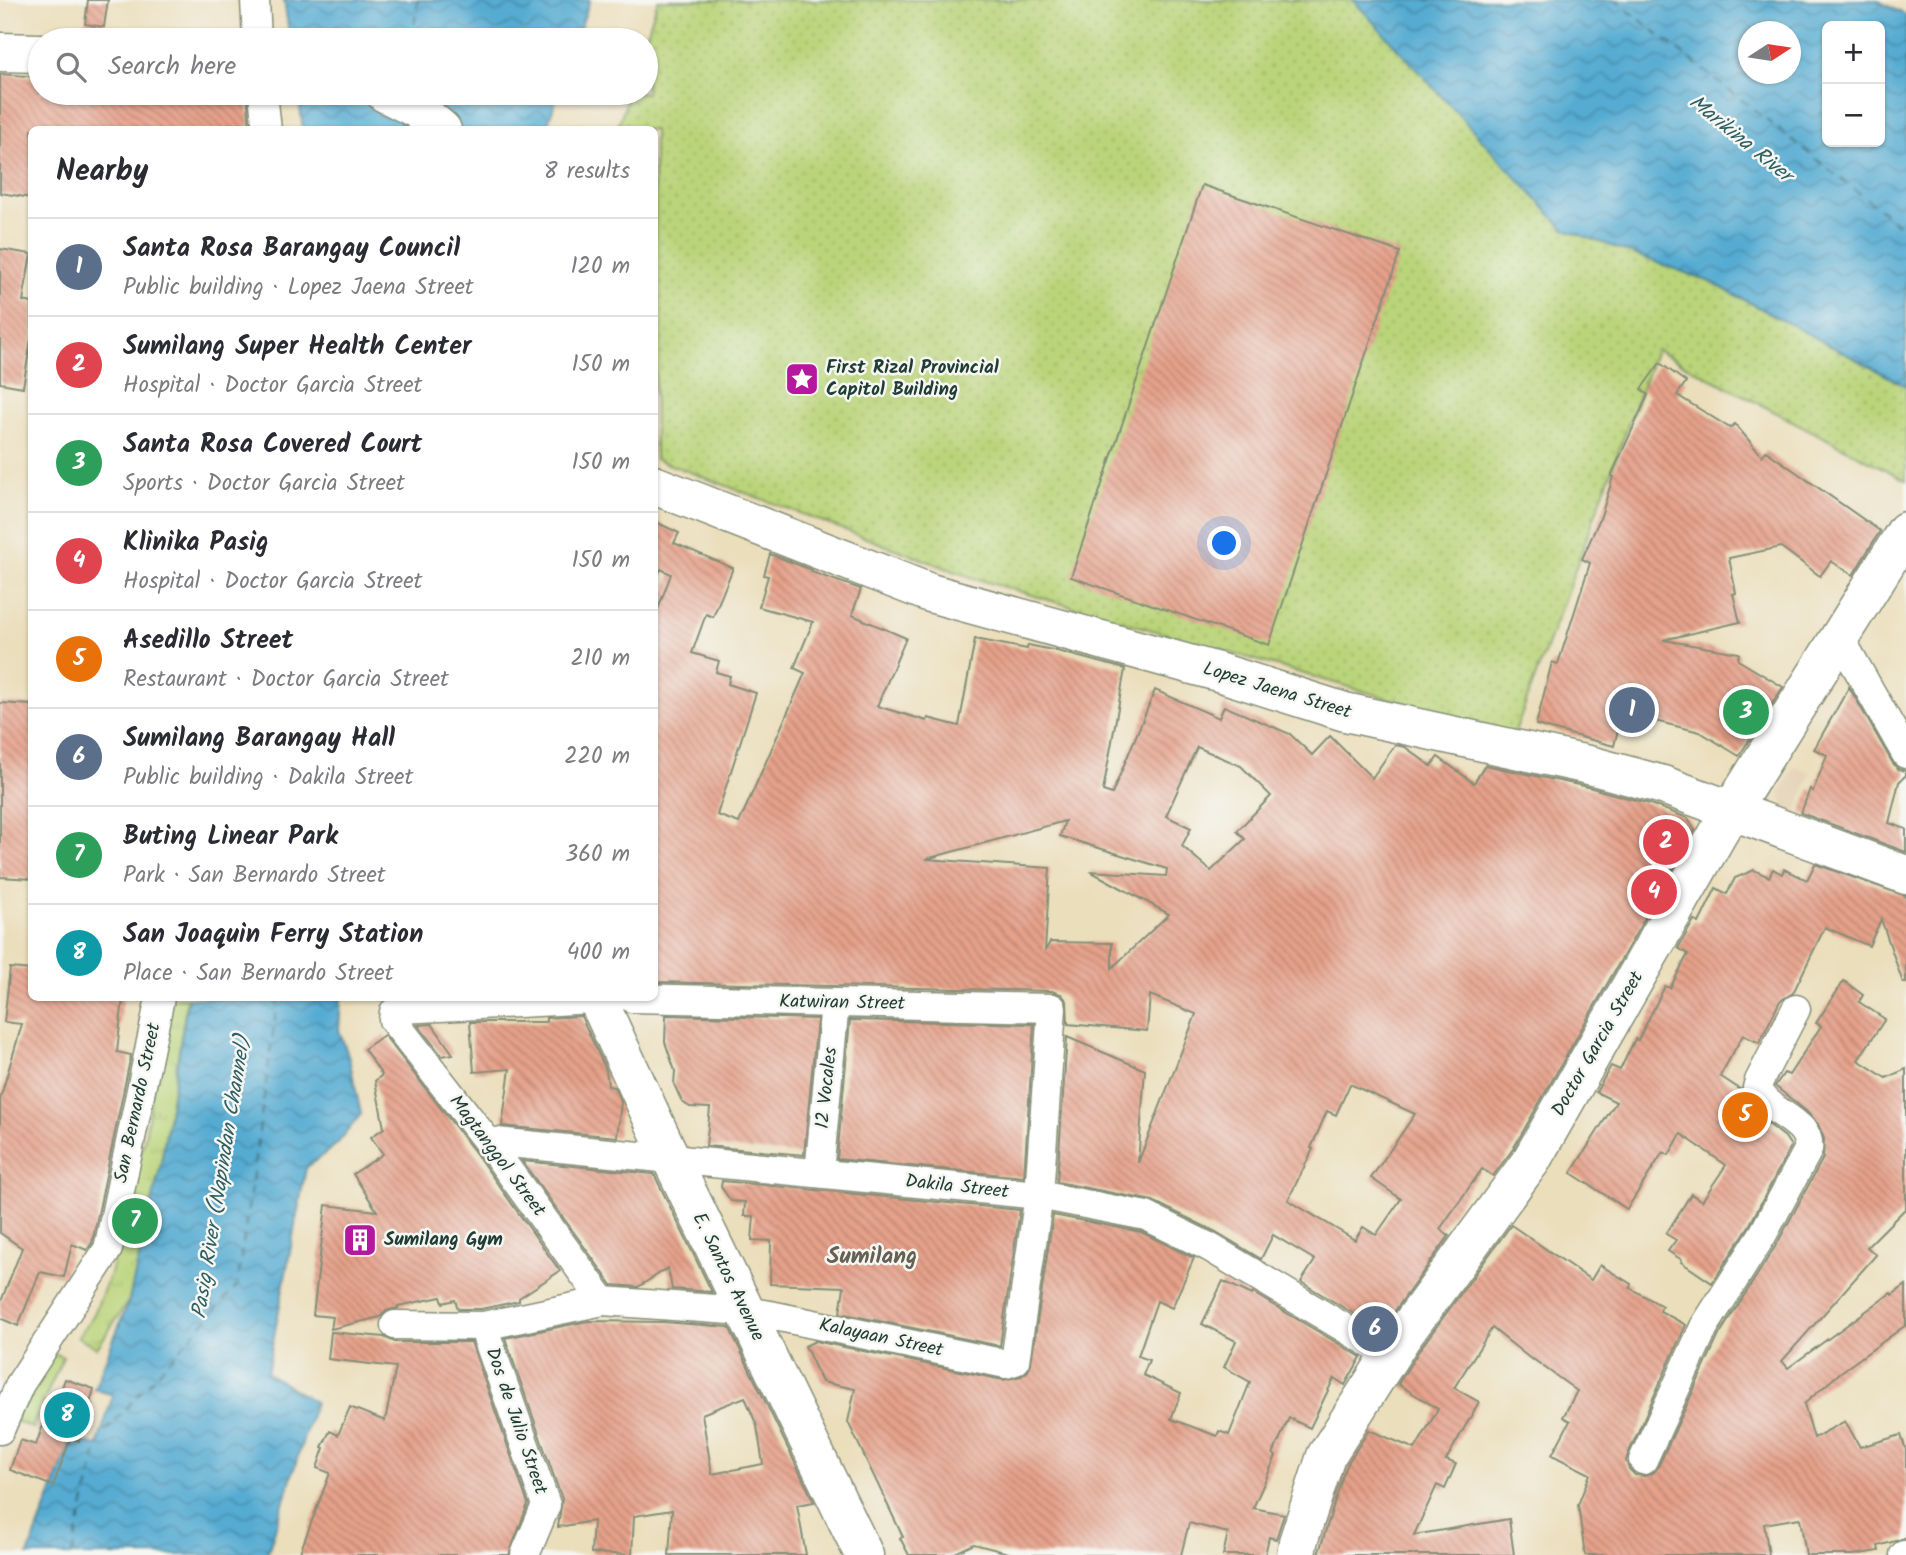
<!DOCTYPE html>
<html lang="en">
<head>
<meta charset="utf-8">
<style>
  :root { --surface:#fff; --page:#f2f2f3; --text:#2b2b33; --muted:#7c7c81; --line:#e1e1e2; --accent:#0f766e }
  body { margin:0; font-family:Kalam,sans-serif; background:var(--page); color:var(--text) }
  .controls { position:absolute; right:21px; top:21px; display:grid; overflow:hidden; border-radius:10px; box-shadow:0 2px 5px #0004 }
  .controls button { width:63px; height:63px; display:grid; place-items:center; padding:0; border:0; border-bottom:2px solid var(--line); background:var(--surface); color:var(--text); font:35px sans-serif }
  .compass { position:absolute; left:1738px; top:21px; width:63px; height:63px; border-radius:50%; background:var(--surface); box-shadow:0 2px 5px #0004; rotate:78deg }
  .you { position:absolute; left:1225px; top:544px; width:24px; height:24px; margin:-18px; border:5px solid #fff; border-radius:50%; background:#1a73e8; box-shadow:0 0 0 10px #1a73e833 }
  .badge { display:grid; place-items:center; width:46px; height:46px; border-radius:50%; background:var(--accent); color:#fff; font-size:23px; font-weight:700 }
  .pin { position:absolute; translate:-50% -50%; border:4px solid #fff; box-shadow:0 2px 7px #0006 }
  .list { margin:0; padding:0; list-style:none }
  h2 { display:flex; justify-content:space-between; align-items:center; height:91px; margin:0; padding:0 28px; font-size:30px }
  h2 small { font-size:23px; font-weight:400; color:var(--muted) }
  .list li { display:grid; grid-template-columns:46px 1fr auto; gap:21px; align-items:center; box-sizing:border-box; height:98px; padding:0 28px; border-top:2px solid var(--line) }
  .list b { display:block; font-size:26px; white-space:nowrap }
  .list p { margin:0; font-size:23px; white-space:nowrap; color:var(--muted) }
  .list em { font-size:23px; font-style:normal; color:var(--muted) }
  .icon { flex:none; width:38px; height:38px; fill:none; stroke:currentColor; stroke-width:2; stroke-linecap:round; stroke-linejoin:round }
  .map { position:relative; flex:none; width:1906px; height:1555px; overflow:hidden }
  .search { position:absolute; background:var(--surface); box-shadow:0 2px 5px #0004; left:28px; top:28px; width:630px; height:77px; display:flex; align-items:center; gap:18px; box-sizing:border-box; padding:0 24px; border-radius:38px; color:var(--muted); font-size:26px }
  .panel { position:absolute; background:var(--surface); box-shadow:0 2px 5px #0004; left:28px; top:126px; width:630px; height:875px; border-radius:10px }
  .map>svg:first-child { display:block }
  .built { fill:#e4d1b5 }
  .grass { fill:url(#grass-dots); stroke:#6c8856; stroke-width:2 }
  .park { fill:url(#park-tufts); stroke:#6c8856; stroke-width:2 }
  .garden { fill:#bad479; stroke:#6c8856; stroke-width:2 }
  .water { fill:url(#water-waves); stroke:#3a7483; stroke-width:2; fill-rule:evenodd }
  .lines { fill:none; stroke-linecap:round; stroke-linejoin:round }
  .ferry { stroke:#2f5e63; stroke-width:2; stroke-dasharray:9 7; stroke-linecap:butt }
  .building { fill:url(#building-back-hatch); fill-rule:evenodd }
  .street-casing { stroke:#858e78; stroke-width:31 }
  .secondary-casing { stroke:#858e78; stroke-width:41 }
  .street { stroke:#fff; stroke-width:28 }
  .secondary { stroke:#fff; stroke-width:38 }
  .labels { text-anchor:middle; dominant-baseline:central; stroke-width:5; stroke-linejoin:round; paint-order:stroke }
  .poi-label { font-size:19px; font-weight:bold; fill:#1f3d34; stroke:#f6f6f2; text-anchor:start }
  .street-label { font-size:19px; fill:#1f3d34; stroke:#f6f6f2 }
  .water-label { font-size:21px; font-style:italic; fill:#2f5e63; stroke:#f6f6f2 }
  .quarter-label { font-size:23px; font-weight:bold; fill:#656052; stroke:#f6f6f2 }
</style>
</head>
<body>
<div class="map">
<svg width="1906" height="1555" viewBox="0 0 1906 1555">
  <defs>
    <pattern id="grass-dots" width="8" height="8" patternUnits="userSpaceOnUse" patternTransform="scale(1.75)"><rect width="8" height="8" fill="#bad479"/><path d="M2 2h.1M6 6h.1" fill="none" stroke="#9fb769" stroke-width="1.8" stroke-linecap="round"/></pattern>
    <pattern id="park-tufts" width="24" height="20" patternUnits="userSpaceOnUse" patternTransform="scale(1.75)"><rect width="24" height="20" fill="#bad479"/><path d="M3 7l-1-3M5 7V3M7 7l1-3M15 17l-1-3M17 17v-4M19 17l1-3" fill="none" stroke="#9fb769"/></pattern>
    <pattern id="water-waves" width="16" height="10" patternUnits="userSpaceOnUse" patternTransform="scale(1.75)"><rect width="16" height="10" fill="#55abd2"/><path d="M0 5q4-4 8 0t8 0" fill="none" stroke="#468cab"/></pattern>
    <pattern id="building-back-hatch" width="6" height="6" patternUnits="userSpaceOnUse" patternTransform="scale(1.75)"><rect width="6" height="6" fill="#e6a18a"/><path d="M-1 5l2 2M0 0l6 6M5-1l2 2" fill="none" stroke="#ba8472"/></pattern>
  </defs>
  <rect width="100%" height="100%" fill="#f6f6f2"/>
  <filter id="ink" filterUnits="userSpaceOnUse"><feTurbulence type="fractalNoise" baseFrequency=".0143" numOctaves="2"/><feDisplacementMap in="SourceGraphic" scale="14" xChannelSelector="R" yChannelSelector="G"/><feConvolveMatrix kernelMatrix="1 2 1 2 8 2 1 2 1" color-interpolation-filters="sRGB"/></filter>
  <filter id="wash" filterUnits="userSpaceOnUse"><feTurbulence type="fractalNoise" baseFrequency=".00686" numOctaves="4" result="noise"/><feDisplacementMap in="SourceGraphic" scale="28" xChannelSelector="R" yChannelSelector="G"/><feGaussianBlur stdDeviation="1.57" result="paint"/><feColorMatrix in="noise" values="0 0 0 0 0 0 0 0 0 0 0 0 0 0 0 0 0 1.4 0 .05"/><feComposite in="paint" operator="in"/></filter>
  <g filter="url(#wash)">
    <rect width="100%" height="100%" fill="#ebdebb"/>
    <!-- built -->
    <path class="built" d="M1795,766L1811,772L1794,818L1785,809L1780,792Z"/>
    <!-- grass -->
    <path class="grass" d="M658,0H1353L1564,229L1711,282L1906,386V480L1656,350L1514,735L970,577L655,459L654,130H617L629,93H646L645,40Z"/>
    <!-- park -->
    <path class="park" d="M167,998H187L160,1169L129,1300L97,1348L78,1337L94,1314L110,1274L145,1137Z"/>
    <!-- garden -->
    <path class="garden" d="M30,1343L63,1357L32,1428L0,1414Z"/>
    <!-- water -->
    <g class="water">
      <path d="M284,0H590L576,40H290Z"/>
      <path d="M1353,0H1877L1906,15V386L1711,282L1564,229ZM1827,26H1880V142H1827ZM1748,32H1790V74H1748Z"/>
      <path d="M298,93H558L546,130L303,129Z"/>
      <path d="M188,998H341L339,1030L349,1058L361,1114L337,1144L306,1168L267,1373L315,1402L267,1555H28L72,1439L97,1446L113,1395L94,1389L129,1300L160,1169Z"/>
    </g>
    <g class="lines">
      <!-- ferry -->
      <g class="ferry">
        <path d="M1615,0L1906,230"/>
        <path d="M412,40L418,0"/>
        <path d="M399,130L401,120"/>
        <path d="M72,1555L100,1437L237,1286L278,998"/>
      </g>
    </g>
    <g id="blocks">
      <!-- building -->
      <g class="building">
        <path d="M88,0H108L104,27L85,24Z"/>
        <path d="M0,74L40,77V93H247L250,130H32V198L0,193Z"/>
        <path d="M1202,185L1400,252L1269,645L1071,577Z"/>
        <path d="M0,249L31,254L23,301L32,303V334L23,387L0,383Z"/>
        <path d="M1660,363L1686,382L1677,395L1730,428L1735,424L1762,456L1766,451L1880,531L1853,575L1831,561L1820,576L1781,547L1729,558L1736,593L1733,594L1740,622L1663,640L1739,653L1738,660L1783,687L1739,756L1700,732L1622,713L1614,746L1536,725L1552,662L1558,664L1590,563L1582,559L1601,516L1613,477L1611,476L1648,395L1641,389Z"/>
        <path d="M654,521L679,533L674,543L733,568L713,617L706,614L692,653L719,661L716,672L730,676L728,684L756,693L717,815L739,823L805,673L794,668L813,622L759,607L768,576L764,575L770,554L812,570L811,572L861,589L852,615L906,638L877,706L927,721L928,718L959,726L975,639L1027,649L1028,645L1057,651L1125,669L1103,791L1112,794L1155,690L1219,718L1224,706L1290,734L1312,755L1330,736L1372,778L1395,745L1405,747L1431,766L1438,757L1474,783L1485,765L1588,787L1650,804L1688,818L1695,830L1513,1149L1493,1176L1482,1169L1440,1229L1449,1236L1381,1330L1301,1282L1315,1260L1273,1235L1261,1259L1216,1232L1153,1201L1057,1182L1067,1037L1145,1070L1138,1163L1196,1014L1150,995L1147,1031L1068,1024L1067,1001L1061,994L1052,991L654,982V620L671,574L661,569L654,582ZM1197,747L1241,766L1271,796L1237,831L1245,839L1211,871L1182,846L1191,828L1166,816ZM1065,821L1060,836L1167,869L1166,876L1090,871L1169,914L1112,968V943L1050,942L1045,951L1050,868L926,859ZM1350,1084L1415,1114L1371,1178L1401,1199L1376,1235L1363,1227L1355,1240L1288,1200L1313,1149L1311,1148L1327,1111L1336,1115Z"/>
        <path d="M1849,687L1892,762L1898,769L1906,771V775L1899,782L1889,823L1906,829V852L1801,813L1810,789L1813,791L1827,755L1814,749Z"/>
        <path d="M0,703L32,705V879L0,877Z"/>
        <path d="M1815,864L1906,896V983H1903L1881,919L1869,946L1825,927L1793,993L1780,1001L1759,1043L1743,1035L1720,1076L1741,1090L1743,1096L1737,1107L1755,1117L1757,1115L1785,1137L1791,1146L1749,1226L1712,1283L1681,1262L1682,1260L1668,1251L1676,1240L1666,1234L1691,1194L1702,1201L1726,1165L1681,1134L1669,1155L1663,1152L1627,1209L1571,1173L1616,1102L1596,1092L1611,1066L1620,1070L1635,1039L1638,1040L1665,986L1670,988L1688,954L1678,948L1694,920L1699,923L1716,888L1727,894L1735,878L1754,870L1769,877L1773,869L1782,874L1784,869L1807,880Z"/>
        <path d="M10,968L32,970V998H123L117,1052L131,1055L92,1243L87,1250L72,1244L64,1277L40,1272L18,1326L0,1318V1304L22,1248L0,1233V1099L22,1024L4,1022Z"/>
        <path d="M1844,981L1863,995L1859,1002L1885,1019L1858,1060L1886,1078L1906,1069V1208L1867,1247L1876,1255L1782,1361L1788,1368L1891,1293L1892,1295L1906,1285V1325L1841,1372L1804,1404L1814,1438L1845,1421L1860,1447L1901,1435L1906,1450V1538L1878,1546L1879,1551L1853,1555H1806L1800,1518L1764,1524L1769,1555H1585L1578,1505L1590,1474L1552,1455L1570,1421L1563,1417L1577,1391L1533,1359L1532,1360L1492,1328L1454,1388L1479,1402L1446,1460L1456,1464L1445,1489L1437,1485L1414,1535L1509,1519L1514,1555H1318L1343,1475L1349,1461L1369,1430L1415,1449L1417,1446L1438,1409L1398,1384L1420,1349L1511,1225L1591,1280L1600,1265L1631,1284L1630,1288L1662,1306L1660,1311L1686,1325L1628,1454L1626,1461L1629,1469L1635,1475L1645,1476L1653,1473L1658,1467L1719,1335L1778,1242L1823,1158L1824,1139L1818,1124L1806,1111L1775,1086L1784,1073L1789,1075L1821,1026L1816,1023Z"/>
        <path d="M666,1015L817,1019L804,1155L706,1146L710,1108L690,1107L682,1102L674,1084L675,1071L665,1042Z"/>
        <path d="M581,1016L606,1070L608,1086L614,1087L621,1102L617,1137L502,1126L510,1069L474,1072L470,1022H546V1018Z"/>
        <path d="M850,1020L1034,1024L1024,1177L837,1159Z"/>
        <path d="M432,1024L453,1054L442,1056L418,1025Z"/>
        <path d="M384,1035L474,1151L560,1271L519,1298V1301L481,1309H458L455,1300L443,1303L441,1297L398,1306V1308L386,1311L380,1317L331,1329L333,1317L313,1315L326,1205L377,1211L353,1174L383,1154L371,1137L384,1128L375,1081L382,1075L364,1049Z"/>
        <path d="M522,1161L654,1174L712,1292L672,1289L668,1268L638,1287L612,1285Z"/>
        <path d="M722,1181L1020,1210L1000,1346L840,1313L844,1287L770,1284L771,1241L752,1240L754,1216H744L745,1202L731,1201L721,1187Z"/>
        <path d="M1053,1215L1141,1232L1194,1258L1172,1308L1157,1301L1138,1356L1149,1360L1143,1375L1181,1393L1171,1419L1217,1436L1219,1431L1229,1435L1250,1382L1224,1367L1236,1341L1202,1324L1223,1281L1252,1295L1253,1293L1361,1357L1345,1385L1334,1378L1310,1428L1289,1418L1273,1454L1276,1456L1253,1508L1284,1514L1276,1539L1269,1537L1265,1555H1223L1228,1533L1189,1523L1181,1555H1016L974,1544L951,1555H909L900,1538L903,1537L848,1422L855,1389L822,1382L805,1346L815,1341L1003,1380L1021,1376L1028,1371L1031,1363Z"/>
        <path d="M588,1321L663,1322L729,1327L814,1502L797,1505L806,1555H669L672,1510L634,1516L632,1555L591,1553L593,1521L558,1527L562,1499L505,1338ZM745,1397L757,1426L763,1464L712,1474L702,1414Z"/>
        <path d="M331,1332L384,1337L395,1342H471L528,1504L509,1555H299L330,1473L317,1468L324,1448L322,1447L330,1431L338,1435L350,1407L385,1421L396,1367L328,1359Z"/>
        <path d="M65,1379L94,1389L90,1403L92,1404L79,1441L71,1438L53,1486L10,1470L20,1440L36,1445L54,1392L60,1393Z"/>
      </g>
    </g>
  </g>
  <g filter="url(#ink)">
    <use href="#blocks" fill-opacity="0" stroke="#858e78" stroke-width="2"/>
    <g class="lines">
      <!-- street casing -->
      <g class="street-casing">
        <g id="street">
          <path d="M255,0L257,40"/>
          <path d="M263,93L267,130"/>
          <path d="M1848,652L1906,754"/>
          <path d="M487,1141L1039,1195L1146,1216L1209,1247L1390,1355"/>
          <path d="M819,1173L835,1003"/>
          <path d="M603,1301L487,1141L393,1020L394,1012L401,1009L614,998"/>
          <path d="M395,1325L483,1326L603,1301L744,1311L770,1315L1006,1364L1015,1361L1039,1195L1052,1008L632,998"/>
          <path d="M483,1326L546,1505L525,1555"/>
          <path d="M0,1430L20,1384L108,1249L160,998"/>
          <path d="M1643,1460L1704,1327L1763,1234L1808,1150C1813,1120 1766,1114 1757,1088L1759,1081L1796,1009"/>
          <path d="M1904,1555H1906"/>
        </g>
      </g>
      <!-- secondary casing -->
      <g class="secondary-casing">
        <g id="secondary">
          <path d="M0,52L40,53"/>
          <path d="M385,93L417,109L442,130"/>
          <path d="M654,485L930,593L1218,672L1345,712L1593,766L1663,785L1906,875"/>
          <path d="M597,998L665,1146L864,1555"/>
          <path d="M1296,1555L1298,1542L1326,1456L1402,1337L1531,1161L1732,809L1906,531"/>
        </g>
      </g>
      <!-- street -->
      <use href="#street" class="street"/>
      <!-- secondary -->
      <use href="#secondary" class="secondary"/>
    </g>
  </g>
  <!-- icons -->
  <defs>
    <g id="sight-square" transform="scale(1.75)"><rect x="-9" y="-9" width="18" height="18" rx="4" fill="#b5179e" stroke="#f6f6f2"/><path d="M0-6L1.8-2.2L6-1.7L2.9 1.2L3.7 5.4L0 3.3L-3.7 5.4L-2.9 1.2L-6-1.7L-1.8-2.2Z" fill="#fff"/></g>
    <g id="building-square" transform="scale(1.75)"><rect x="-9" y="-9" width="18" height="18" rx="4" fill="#b5179e" stroke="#f6f6f2"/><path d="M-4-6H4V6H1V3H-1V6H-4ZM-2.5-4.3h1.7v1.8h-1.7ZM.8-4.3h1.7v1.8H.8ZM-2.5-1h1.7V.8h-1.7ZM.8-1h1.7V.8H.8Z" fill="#fff"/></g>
  </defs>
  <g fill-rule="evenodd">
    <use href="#sight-square" x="802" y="379"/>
    <use href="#building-square" x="360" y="1240"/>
  </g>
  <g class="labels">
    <!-- poi labels -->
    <g class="poi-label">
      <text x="826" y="368">First Rizal Provincial<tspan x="826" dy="22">Capitol Building</tspan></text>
      <text x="384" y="1240">Sumilang Gym</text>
    </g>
    <!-- street labels -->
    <g class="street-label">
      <text transform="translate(1277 691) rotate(17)">Lopez Jaena Street</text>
      <text transform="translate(842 1003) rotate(1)">Katwiran Street</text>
      <text transform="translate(1598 1044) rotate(-60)">Doctor Garcia Street</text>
      <text transform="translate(827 1088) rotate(-84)">12 Vocales</text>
      <text transform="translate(138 1103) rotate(-78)">San Bernardo Street</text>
      <text transform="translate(497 1156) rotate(53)">Magtanggol Street</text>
      <text transform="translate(957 1187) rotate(6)">Dakila Street</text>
      <text transform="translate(728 1277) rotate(64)">E. Santos Avenue</text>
      <text transform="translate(881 1338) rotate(12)">Kalayaan Street</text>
      <text transform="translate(516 1421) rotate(71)">Dos de Julio Street</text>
    </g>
    <!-- water labels -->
    <g class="water-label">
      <text transform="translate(1740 139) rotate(39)">Marikina River</text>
      <text transform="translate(222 1177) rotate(-81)">Pasig River (Napindan Channel)</text>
    </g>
    <!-- quarter labels -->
    <g class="quarter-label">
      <text x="872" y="1257">Sumilang</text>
    </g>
  </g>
</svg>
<div class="controls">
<button>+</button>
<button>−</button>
</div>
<svg class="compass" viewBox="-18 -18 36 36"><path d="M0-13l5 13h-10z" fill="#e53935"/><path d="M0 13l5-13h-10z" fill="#7c7c81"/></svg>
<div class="you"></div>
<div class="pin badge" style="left:1632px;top:710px;background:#5c6f8a">1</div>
<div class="pin badge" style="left:1666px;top:842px;background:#e0444e">2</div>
<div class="pin badge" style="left:1746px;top:712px;background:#2e9e5b">3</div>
<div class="pin badge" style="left:1654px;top:892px;background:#e0444e">4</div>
<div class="pin badge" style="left:1745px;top:1115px;background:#e8710a">5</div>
<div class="pin badge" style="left:1375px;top:1329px;background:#5c6f8a">6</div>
<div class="pin badge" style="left:135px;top:1221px;background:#2e9e5b">7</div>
<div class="pin badge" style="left:67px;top:1415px;background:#0f9aa8">8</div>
<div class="search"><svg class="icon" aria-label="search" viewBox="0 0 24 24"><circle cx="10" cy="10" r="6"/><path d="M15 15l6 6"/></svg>Search here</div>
<section class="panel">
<h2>Nearby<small>8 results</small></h2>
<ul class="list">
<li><span class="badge" style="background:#5c6f8a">1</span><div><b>Santa Rosa Barangay Council</b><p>Public building · Lopez Jaena Street</p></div><em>120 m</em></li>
<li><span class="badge" style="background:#e0444e">2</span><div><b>Sumilang Super Health Center</b><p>Hospital · Doctor Garcia Street</p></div><em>150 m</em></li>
<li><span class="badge" style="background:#2e9e5b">3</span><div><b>Santa Rosa Covered Court</b><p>Sports · Doctor Garcia Street</p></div><em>150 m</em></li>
<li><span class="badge" style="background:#e0444e">4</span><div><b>Klinika Pasig</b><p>Hospital · Doctor Garcia Street</p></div><em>150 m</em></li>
<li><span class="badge" style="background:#e8710a">5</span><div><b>Asedillo Street</b><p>Restaurant · Doctor Garcia Street</p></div><em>210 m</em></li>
<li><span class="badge" style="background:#5c6f8a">6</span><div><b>Sumilang Barangay Hall</b><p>Public building · Dakila Street</p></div><em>220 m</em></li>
<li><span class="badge" style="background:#2e9e5b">7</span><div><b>Buting Linear Park</b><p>Park · San Bernardo Street</p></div><em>360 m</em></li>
<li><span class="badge" style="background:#0f9aa8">8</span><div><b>San Joaquin Ferry Station</b><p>Place · San Bernardo Street</p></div><em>400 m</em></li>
</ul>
</section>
</div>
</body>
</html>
